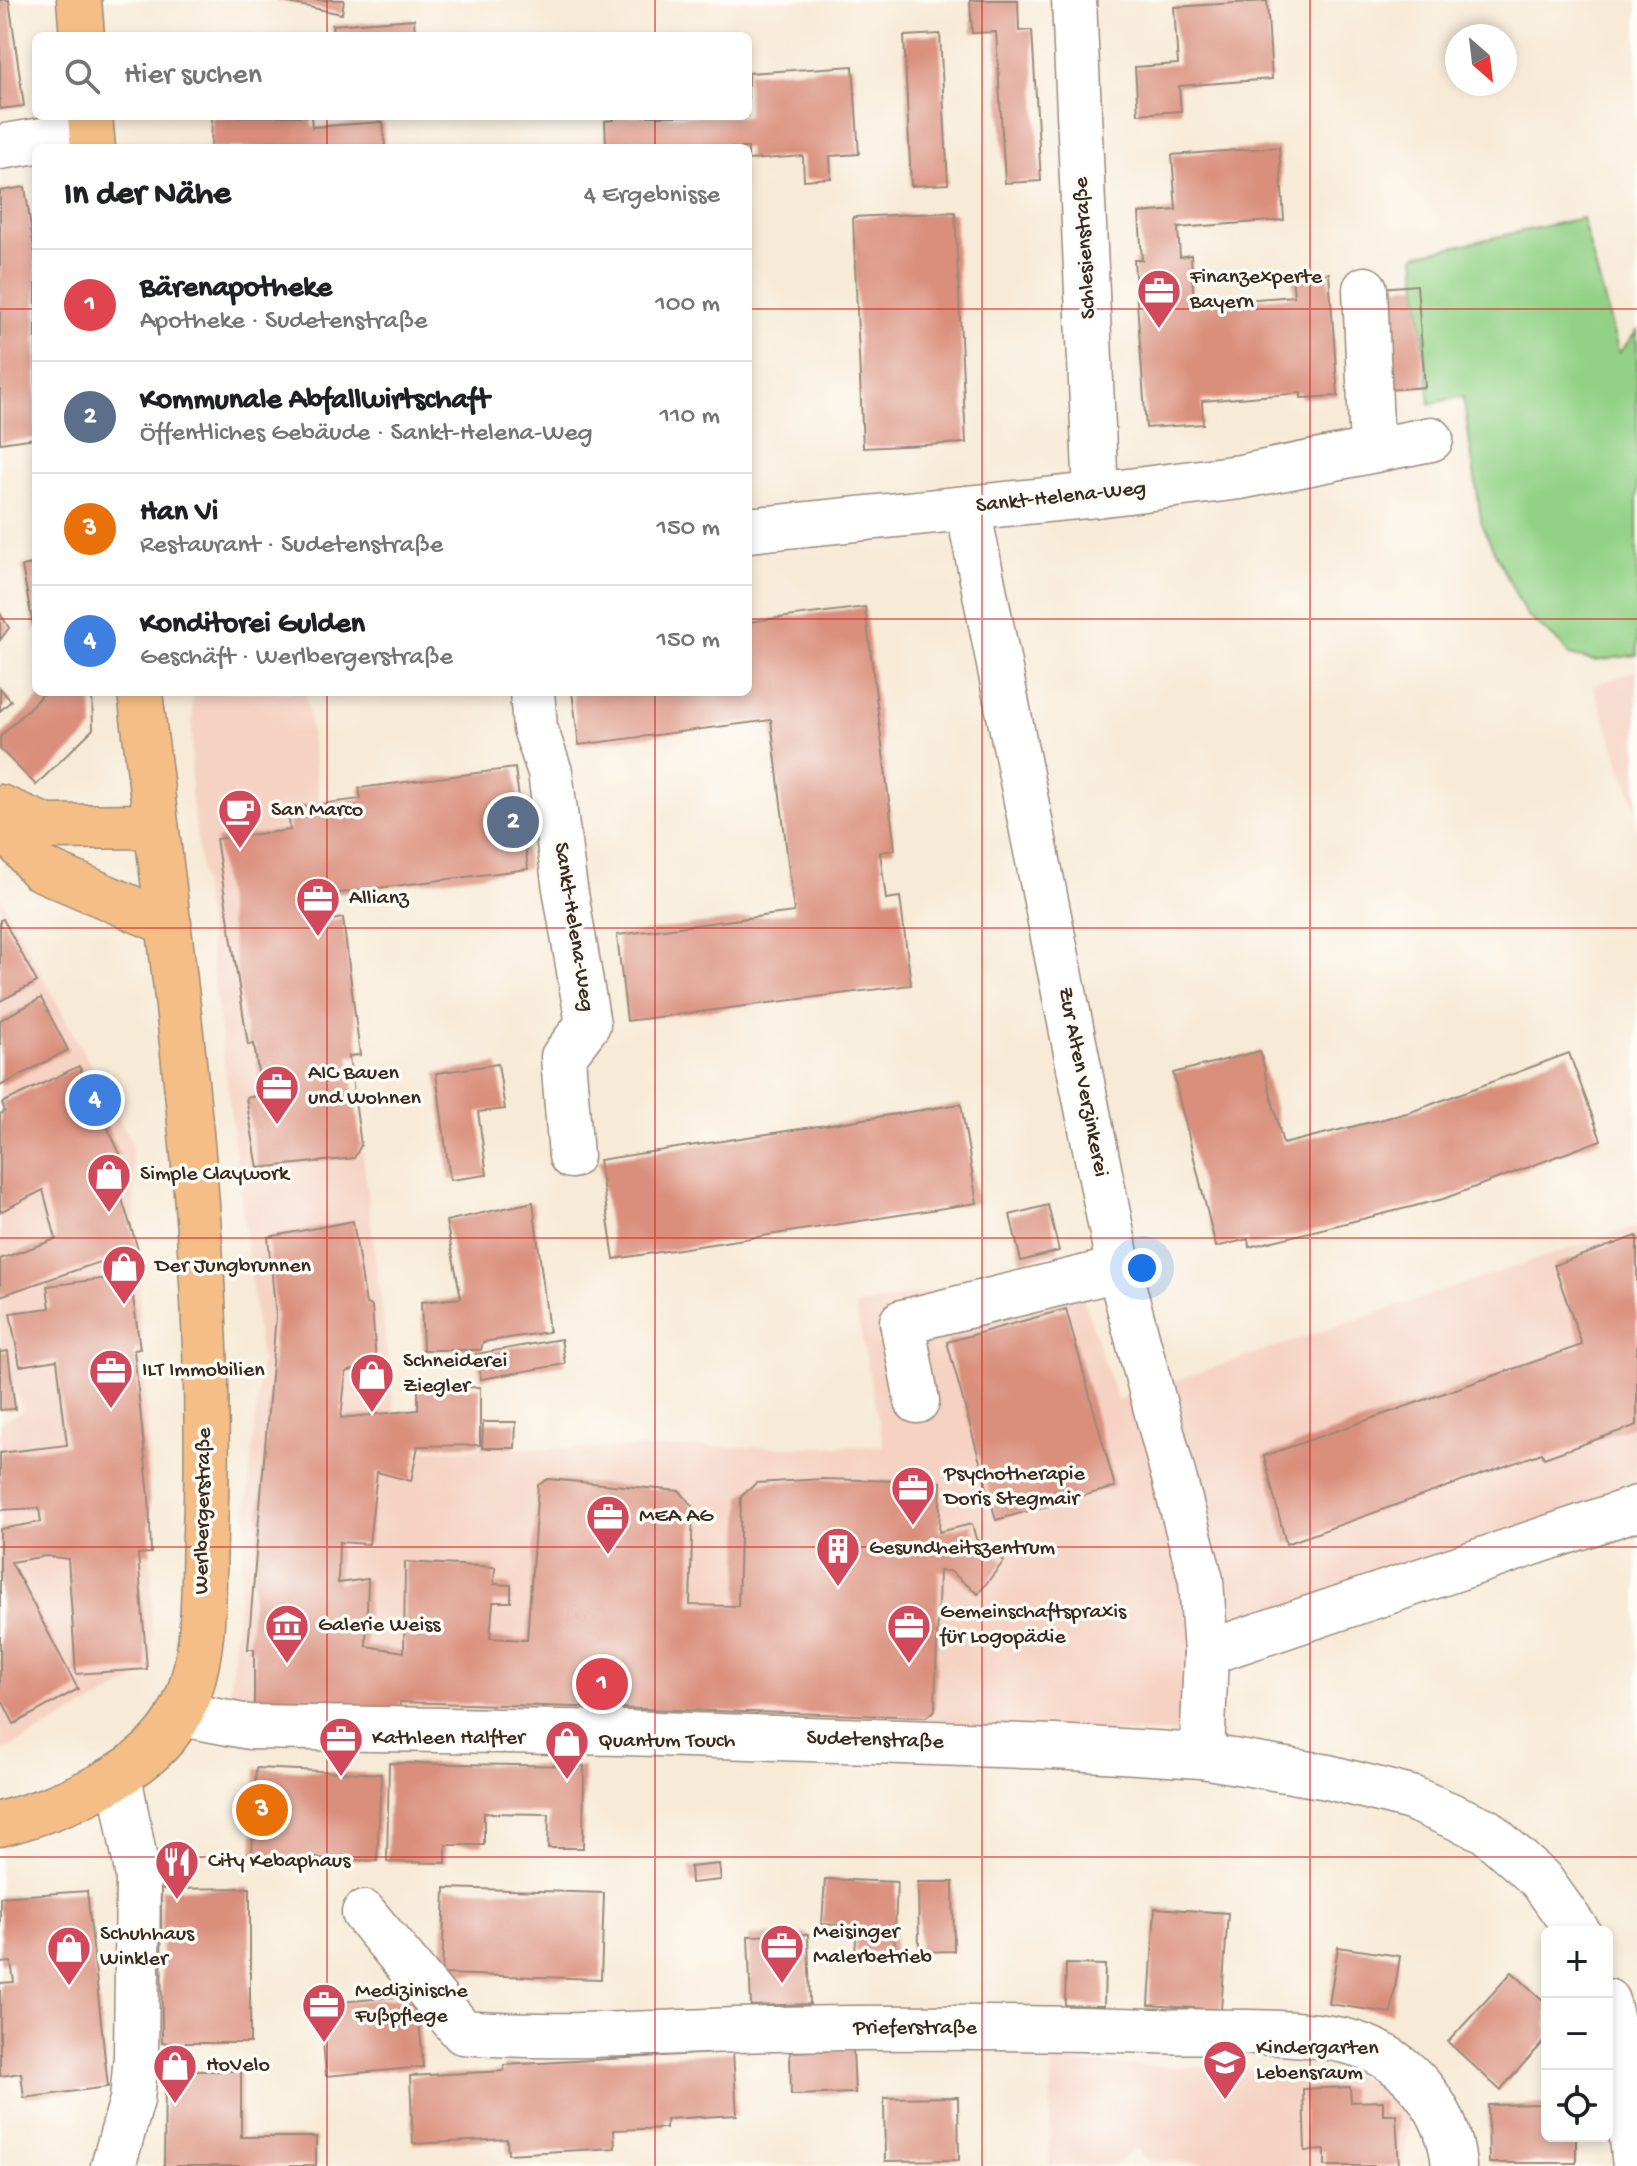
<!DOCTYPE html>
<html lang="de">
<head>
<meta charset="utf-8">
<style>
  :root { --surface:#fff; --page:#f6f6f6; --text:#202124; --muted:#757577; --line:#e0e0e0; --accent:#d1495b }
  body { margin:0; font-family:"Gochi Hand",sans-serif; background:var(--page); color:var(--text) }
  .controls { position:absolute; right:24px; bottom:24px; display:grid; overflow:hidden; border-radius:12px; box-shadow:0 4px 12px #0003 }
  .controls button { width:72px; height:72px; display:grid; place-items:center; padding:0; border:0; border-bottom:2px solid var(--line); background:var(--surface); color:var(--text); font:40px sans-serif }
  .compass { position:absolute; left:1445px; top:24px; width:72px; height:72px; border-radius:50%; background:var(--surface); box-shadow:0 4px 12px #0003; rotate:152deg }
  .you { position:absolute; left:1142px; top:1268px; width:28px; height:28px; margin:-20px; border:6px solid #fff; border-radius:50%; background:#1a73e8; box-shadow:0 0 0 12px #1a73e833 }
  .badge { display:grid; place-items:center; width:52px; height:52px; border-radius:50%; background:var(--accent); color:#fff; font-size:26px; font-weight:700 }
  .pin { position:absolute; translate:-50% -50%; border:4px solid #fff; box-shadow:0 2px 8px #0006 }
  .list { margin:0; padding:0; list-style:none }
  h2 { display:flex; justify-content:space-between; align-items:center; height:104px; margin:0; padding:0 32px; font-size:34px }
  h2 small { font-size:26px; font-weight:400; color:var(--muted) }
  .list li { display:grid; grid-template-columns:52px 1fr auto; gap:24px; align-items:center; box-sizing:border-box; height:112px; padding:0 32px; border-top:2px solid var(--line) }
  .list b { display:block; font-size:30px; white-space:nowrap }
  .list p { margin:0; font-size:26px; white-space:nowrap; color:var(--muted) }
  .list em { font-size:26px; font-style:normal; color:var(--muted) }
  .icon { flex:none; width:44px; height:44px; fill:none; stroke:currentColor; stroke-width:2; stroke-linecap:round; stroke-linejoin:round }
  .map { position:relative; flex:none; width:1637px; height:2166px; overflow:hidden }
  .search { position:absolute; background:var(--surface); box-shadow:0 4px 12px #0003; left:32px; top:32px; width:720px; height:88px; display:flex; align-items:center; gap:20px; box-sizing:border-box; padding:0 28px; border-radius:12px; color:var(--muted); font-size:30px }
  .panel { position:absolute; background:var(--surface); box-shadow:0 4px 12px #0003; left:32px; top:144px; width:720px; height:552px; border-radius:12px }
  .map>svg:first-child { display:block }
  .built { fill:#f5d2c2 }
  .green { fill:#93d186; stroke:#677e52; stroke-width:2 }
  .building { fill:#da8f7d }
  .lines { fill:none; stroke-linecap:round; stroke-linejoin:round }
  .minor-casing { stroke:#998a7a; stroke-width:47 }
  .major-casing { stroke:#998a7a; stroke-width:47 }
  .minor { stroke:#fff; stroke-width:44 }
  .major { stroke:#f5be86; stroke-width:44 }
  .grid { fill:none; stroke:#d62828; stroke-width:2; stroke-opacity:0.55 }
  .labels { text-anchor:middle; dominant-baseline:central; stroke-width:7; stroke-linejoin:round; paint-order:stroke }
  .street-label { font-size:22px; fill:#3b2a1e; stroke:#fdfcf7 }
  .poi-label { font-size:22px; fill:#3b2a1e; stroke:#fdfcf7; text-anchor:start }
</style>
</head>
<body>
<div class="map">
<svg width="1637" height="2166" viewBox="0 0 1637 2166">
  <rect width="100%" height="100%" fill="#fdfcf7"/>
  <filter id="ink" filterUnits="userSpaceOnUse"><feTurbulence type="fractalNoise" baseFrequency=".0125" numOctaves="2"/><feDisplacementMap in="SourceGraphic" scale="16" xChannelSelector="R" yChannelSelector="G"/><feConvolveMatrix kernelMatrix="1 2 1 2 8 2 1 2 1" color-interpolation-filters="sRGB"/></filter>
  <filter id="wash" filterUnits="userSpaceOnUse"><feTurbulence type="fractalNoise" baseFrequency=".006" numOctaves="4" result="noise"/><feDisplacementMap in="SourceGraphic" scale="32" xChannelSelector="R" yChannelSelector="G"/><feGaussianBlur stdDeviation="1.8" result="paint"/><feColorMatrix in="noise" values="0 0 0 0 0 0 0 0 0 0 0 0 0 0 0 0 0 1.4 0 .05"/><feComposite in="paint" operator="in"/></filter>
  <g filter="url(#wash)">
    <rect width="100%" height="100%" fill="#f7ead6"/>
    <!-- built -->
    <g class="built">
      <path d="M1637,670V810L1593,686Z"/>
      <path d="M193,692H306L399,1450L884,1446L855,1306L1072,1265L1117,1400L1637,1226V1493L1265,1619L1176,1733L259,1717L229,1699L261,1360L191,793Z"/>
      <path d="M0,897L131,1141L150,1478L152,1671L0,1753V1422L23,1411L0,1353Z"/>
      <path d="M1052,2062L1345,2073L1389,2087L1409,2115L1404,2166H1268L1147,2160L1136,2148L1114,2166H1049Z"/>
    </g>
    <!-- green -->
    <path class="green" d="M1582,218L1619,353L1637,331V655L1595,661L1569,655L1560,643L1526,615L1482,526L1463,396L1430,404L1415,255Z"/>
    <g id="blocks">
      <!-- building -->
      <g class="building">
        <path d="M0,0H9L24,106L0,109Z"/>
        <path d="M275,0H344L342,14Z"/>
        <path d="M970,0H1018L1019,31L1032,30L1041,181L1005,183L996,32L972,33Z"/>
        <path d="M1267,1L1272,79L1179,86L1181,111L1138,114L1135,67L1178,64L1174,7Z"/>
        <path d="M414,19L415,34L333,36L332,25Z"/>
        <path d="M940,34L948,184L911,186L904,36Z"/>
        <path d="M853,66L859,154L830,156L831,178L804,180L803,156L748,160V148H606L605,121L614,120L613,116H748V73Z"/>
        <path d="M212,116H311L312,127L383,122L385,148H211Z"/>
        <path d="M1279,147L1284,220L1178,228L1180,257L1191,255L1194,304L1294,296L1292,276L1329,273L1338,396L1301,398V393L1202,401L1203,424L1146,428L1134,260H1142L1139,213L1176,210L1172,155Z"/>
        <path d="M25,187L36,262V438L0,443V191Z"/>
        <path d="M955,212L966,443L863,448L853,217Z"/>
        <path d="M1417,285L1425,387L1388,390L1380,288Z"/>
        <path d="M36,563V631H34L22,566Z"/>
        <path d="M865,607L895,850L880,852L886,899L900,897L911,985L627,1021L617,935L794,912L771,720L579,745L572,692H748V622Z"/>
        <path d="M0,613L9,628L0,640Z"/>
        <path d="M0,688L11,701L0,711Z"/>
        <path d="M45,692H92L93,729L36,785L0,749V737Z"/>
        <path d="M515,768L528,869L322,895L325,921L343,918L360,1055L349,1056L361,1145L354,1158L258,1168L246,1098L261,1095L260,1086L254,1044L248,1045L216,839L290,830L288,808L361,799L359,788Z"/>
        <path d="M3,919L37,982L0,1001V920Z"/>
        <path d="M41,998L68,1050L0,1086V1020Z"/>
        <path d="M1260,1051L1283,1144L1411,1112L1569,1053L1601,1140L1443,1199L1249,1247L1248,1239L1216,1247L1173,1073Z"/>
        <path d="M498,1064L505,1109L478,1112L487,1175L450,1180L436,1073Z"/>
        <path d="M79,1066L120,1154L109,1159L138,1249L0,1296V1259L56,1239L43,1190L0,1212V1114L5,1111L2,1103Z"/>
        <path d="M961,1104L977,1203L614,1259L599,1160Z"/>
        <path d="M533,1202L549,1332L483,1342L481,1350H423L421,1302L461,1298L446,1221Z"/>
        <path d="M1048,1205L1059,1251L1021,1261L1010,1215Z"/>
        <path d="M353,1221L366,1304L372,1306L376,1363L346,1372L341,1418L418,1410V1388L480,1387V1445L418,1446L411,1481L377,1472L369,1544L339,1542L338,1583L368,1579L366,1646L404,1652L405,1562L495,1567L494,1584L511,1585V1602H493L490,1638L527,1640L538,1485L548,1479L680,1491L693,1507L690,1605L738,1606L741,1497L756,1483L822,1479L941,1482L939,1532L972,1524L976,1539L1004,1561L978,1594L950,1571H939L935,1710L926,1717L400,1702L399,1711L254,1706V1649H248L276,1316L268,1237Z"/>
        <path d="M1637,1236V1425L1544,1458L1542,1453L1286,1544L1264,1456L1582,1345L1554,1265Z"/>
        <path d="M130,1275L140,1349L134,1350L149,1497L151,1553L138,1554L147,1669L76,1674L68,1559L46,1556L11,1562L78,1689L14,1724L0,1696V1529L41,1522L39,1508L0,1510V1453L67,1445L57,1360L20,1366L10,1313L50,1308L47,1286Z"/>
        <path d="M1066,1309L1115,1487L996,1520L947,1342Z"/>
        <path d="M561,1339L565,1364L481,1379L476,1354Z"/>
        <path d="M8,1351L15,1409L0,1410V1352Z"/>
        <path d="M483,1422H516L515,1448H482Z"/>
        <path d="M389,1763L584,1766L583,1848H548L549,1814L484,1813V1845H446V1863L387,1862Z"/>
        <path d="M256,1768L381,1774L377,1861L252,1855Z"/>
        <path d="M719,1864L721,1880L691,1883L690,1867Z"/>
        <path d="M825,1879L897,1882L894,1954L855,1952L857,1926L822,1924Z"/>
        <path d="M918,1882H953L954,1951L919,1952Z"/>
        <path d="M250,1888V2043H162L161,1889Z"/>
        <path d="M445,1888L604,1893L601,1979L442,1974Z"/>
        <path d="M87,1891L108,2087L24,2098L21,2073L0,2076V1983L14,1982L11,1962L0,1963V1897Z"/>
        <path d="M1155,1908L1228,1913L1221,2010L1149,2005Z"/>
        <path d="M808,1934L810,2004L751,2006L748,1936Z"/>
        <path d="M1338,1947L1400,1956L1391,2013L1329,2004Z"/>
        <path d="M1066,1964L1105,1965L1104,2006L1065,2005Z"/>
        <path d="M1512,1972L1547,2004V2038L1500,2090L1448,2042Z"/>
        <path d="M417,1995L423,2067L326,2076L320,2004Z"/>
        <path d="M853,2049L855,2093L791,2095L790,2052Z"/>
        <path d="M733,2052L737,2115L666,2119V2128L614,2130L615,2148L508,2154L507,2139L413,2144L410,2076L504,2071V2065Z"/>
        <path d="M165,2071H241V2137H316V2166H164Z"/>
        <path d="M1350,2087L1351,2102L1383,2101V2115H1396L1399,2166H1325V2150L1305,2151L1303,2089Z"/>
        <path d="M958,2097L959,2160L885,2161L884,2098Z"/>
        <path d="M1547,2104V2136H1576V2163H1489L1488,2105Z"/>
      </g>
    </g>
  </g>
  <g filter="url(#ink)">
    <use href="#blocks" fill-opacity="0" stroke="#998a7a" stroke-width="2"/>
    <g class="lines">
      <!-- minor casing -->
      <g class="minor-casing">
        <g id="minor">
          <path d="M1074,0L1096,495"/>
          <path d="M0,147L91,132"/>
          <path d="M1365,289L1372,449"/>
          <path d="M968,508L1119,1269L1201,1580L1206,1653"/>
          <path d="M748,530L1096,495L1240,477L1431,439"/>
          <path d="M532,692L535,728L550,772L564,882L588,1024L563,1057L571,1156"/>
          <path d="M917,1401L902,1322L1119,1269"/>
          <path d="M181,1714L249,1727L624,1733L1055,1747L1202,1756L1328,1777L1411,1798L1485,1830L1541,1880L1578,1932"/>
          <path d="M1202,1756L1206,1653L1637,1508"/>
          <path d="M364,1913L463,2032C566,2040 669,2031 772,2029C899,2027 1027,2027 1154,2031C1209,2033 1302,2028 1353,2043C1409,2059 1449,2109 1454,2166"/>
          <path d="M1607,2001L1624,2066L1635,2166"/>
          <path d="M113,2166L132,2100L136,2056L138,1877L119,1775"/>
        </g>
      </g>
      <!-- major casing -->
      <g class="major-casing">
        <g id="major">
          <path d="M79,0L82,36"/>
          <path d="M90,116L93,148"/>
          <path d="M0,807L47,827L156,826"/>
          <path d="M0,820L39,868L169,924"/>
          <path d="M0,1824C59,1809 153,1772 181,1712C207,1659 203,1591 205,1533C216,1252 173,971 140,692"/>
        </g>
      </g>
      <!-- minor -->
      <use href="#minor" class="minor"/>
      <!-- major -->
      <use href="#major" class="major"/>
    </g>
  </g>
  <!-- grid -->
  <path class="grid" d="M327,0V36M655,0V36M982,0V2166M1310,0V2166M327,116V148M655,116V148M0,309H36M748,309H1637M0,619H36M748,619H1637M327,692V2166M655,692V2166M0,928H1637M0,1238H1637M0,1547H1637M0,1857H1637"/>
  <!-- icons -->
  <defs>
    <g id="office-pin" transform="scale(2.3)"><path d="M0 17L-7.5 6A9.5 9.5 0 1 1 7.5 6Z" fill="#d1495b" stroke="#fdfcf7"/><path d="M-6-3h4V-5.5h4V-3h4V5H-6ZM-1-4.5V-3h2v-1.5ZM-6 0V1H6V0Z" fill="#fff"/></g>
    <g id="cafe-pin" transform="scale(2.3)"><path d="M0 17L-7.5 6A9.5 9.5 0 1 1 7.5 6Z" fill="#d1495b" stroke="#fdfcf7"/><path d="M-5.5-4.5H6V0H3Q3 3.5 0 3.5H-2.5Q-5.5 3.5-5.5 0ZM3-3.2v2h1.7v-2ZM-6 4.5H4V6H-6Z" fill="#fff"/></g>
    <g id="shop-pin" transform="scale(2.3)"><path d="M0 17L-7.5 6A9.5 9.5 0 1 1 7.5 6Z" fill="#d1495b" stroke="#fdfcf7"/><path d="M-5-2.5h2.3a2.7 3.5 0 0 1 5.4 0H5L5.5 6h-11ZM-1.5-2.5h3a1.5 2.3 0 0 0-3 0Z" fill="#fff"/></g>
    <g id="building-pin" transform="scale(2.3)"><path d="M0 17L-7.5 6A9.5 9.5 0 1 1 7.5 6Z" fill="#d1495b" stroke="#fdfcf7"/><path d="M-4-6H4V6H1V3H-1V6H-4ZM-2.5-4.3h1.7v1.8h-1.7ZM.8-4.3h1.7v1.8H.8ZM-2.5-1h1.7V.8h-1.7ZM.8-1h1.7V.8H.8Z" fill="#fff"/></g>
    <g id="museum-pin" transform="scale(2.3)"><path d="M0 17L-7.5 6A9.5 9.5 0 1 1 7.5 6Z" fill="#d1495b" stroke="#fdfcf7"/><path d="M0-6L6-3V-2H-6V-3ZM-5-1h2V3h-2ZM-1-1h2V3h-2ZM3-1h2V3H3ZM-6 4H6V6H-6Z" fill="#fff"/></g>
    <g id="restaurant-pin" transform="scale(2.3)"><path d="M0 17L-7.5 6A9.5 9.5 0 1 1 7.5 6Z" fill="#d1495b" stroke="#fdfcf7"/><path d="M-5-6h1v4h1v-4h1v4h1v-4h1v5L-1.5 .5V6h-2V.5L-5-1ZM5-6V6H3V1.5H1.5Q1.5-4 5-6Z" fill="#fff"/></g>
    <g id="school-pin" transform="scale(2.3)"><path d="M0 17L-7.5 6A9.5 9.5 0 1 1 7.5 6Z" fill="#d1495b" stroke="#fdfcf7"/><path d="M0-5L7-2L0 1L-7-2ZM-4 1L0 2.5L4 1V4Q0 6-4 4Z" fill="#fff"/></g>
  </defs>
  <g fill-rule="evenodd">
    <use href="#office-pin" x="1159" y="291"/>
    <use href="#cafe-pin" x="240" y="811"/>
    <use href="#office-pin" x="318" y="899"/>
    <use href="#office-pin" x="277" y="1087"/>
    <use href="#shop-pin" x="109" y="1175"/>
    <use href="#shop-pin" x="124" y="1267"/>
    <use href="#office-pin" x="111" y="1371"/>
    <use href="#shop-pin" x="372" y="1375"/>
    <use href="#office-pin" x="913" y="1488"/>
    <use href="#office-pin" x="608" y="1517"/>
    <use href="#building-pin" x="838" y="1549"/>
    <use href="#museum-pin" x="287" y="1626"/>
    <use href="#office-pin" x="909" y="1626"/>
    <use href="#office-pin" x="341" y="1739"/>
    <use href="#shop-pin" x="567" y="1742"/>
    <use href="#restaurant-pin" x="177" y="1862"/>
    <use href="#office-pin" x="782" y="1946"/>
    <use href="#shop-pin" x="69" y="1948"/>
    <use href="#office-pin" x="324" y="2005"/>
    <use href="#school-pin" x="1225" y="2062"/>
    <use href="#shop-pin" x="175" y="2066"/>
  </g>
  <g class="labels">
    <!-- street labels -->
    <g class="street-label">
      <text transform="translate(1086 248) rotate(-93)">Schlesienstraße</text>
      <text transform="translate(1061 498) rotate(-6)">Sankt-Helena-Weg</text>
      <text transform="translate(573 927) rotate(81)">Sankt-Helena-Weg</text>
      <text transform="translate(1082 1082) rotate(79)">Zur Alten Verzinkerei</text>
      <text transform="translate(204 1511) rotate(-89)">Werlbergerstraße</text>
      <text transform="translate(875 1741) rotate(2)">Sudetenstraße</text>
      <text x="915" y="2029">Prieferstraße</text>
    </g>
    <!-- poi labels -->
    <g class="poi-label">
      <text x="1190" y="278">Finanzexperte<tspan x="1190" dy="25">Bayern</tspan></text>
      <text x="271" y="811">San Marco</text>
      <text x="349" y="899">Allianz</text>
      <text x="308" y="1074">AIC Bauen<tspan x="308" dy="25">und Wohnen</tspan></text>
      <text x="140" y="1175">Simple Claywork</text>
      <text x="155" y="1267">Der Jungbrunnen</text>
      <text x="403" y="1362">Schneiderei<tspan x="403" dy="25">Ziegler</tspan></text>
      <text x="142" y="1371">ILT Immobilien</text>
      <text x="944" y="1475">Psychotherapie<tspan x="944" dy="25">Doris Stegmair</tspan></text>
      <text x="639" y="1517">MEA AG</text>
      <text x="869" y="1549">Gesundheitszentrum</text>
      <text x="940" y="1613">Gemeinschaftspraxis<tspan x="940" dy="25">für Logopädie</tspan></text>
      <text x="318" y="1626">Galerie Weiss</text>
      <text x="372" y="1739">Kathleen Halfter</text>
      <text x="598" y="1742">Quantum Touch</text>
      <text x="208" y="1862">City Kebaphaus</text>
      <text x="813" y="1933">Meisinger<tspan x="813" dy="25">Malerbetrieb</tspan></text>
      <text x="100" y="1935">Schuhhaus<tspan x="100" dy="25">Winkler</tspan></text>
      <text x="355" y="1992">Medizinische<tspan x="355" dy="25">Fußpflege</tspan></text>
      <text x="1256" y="2049">Kindergarten<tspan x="1256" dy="25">Lebensraum</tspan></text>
      <text x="206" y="2066">HoVelo</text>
    </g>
  </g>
</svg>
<div class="controls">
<button>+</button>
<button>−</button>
<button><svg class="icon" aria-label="locate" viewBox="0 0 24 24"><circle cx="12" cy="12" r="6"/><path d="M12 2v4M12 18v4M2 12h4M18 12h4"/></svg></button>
</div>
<svg class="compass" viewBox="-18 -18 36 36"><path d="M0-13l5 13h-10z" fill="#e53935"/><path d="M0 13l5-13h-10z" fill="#757577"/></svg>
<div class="you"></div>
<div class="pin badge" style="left:602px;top:1684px;background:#e0444e">1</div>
<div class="pin badge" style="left:513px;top:822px;background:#5c6f8a">2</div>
<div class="pin badge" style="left:262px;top:1810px;background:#e8710a">3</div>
<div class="pin badge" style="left:95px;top:1100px;background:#3f7fe0">4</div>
<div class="search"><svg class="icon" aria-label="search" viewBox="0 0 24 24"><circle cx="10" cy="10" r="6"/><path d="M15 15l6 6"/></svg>Hier suchen</div>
<section class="panel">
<h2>In der Nähe<small>4 Ergebnisse</small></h2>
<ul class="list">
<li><span class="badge" style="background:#e0444e">1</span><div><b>Bärenapotheke</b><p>Apotheke · Sudetenstraße</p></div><em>100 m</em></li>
<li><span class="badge" style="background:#5c6f8a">2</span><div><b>Kommunale Abfallwirtschaft</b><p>Öffentliches Gebäude · Sankt-Helena-Weg</p></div><em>110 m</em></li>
<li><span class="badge" style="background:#e8710a">3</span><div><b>Han Vi</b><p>Restaurant · Sudetenstraße</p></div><em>150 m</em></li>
<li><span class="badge" style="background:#3f7fe0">4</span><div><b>Konditorei Gulden</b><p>Geschäft · Werlbergerstraße</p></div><em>150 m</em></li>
</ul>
</section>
</div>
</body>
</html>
